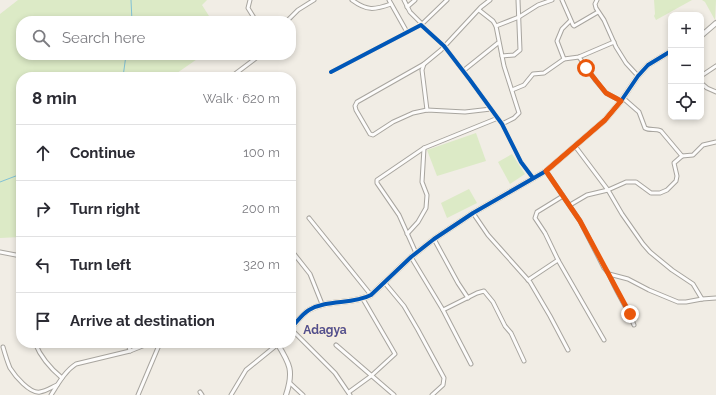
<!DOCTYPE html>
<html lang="en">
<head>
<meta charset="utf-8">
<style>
  :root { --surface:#fff; --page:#f7f7f7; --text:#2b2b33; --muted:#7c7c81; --line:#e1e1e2 }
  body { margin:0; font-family:Raleway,sans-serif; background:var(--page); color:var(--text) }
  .controls { position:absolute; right:12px; top:12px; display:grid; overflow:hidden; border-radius:8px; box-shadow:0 2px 6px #0003 }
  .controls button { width:36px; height:36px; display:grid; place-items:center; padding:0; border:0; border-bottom:1px solid var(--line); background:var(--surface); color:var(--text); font:20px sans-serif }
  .stop { position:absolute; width:12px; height:12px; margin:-9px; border:3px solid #ea580c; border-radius:50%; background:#fff }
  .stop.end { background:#ea580c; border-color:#fff; box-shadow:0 1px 4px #0008 }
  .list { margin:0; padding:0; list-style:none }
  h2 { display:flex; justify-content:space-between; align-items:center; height:52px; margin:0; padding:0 16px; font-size:17px }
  h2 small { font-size:13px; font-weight:400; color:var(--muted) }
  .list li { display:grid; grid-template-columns:26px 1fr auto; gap:12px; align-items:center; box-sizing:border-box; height:56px; padding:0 16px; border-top:1px solid var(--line) }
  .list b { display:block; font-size:15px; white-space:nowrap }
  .list em { font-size:13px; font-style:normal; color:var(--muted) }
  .icon { flex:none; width:22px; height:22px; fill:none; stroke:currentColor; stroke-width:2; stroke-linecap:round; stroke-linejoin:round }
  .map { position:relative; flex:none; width:716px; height:395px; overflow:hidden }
  .search { position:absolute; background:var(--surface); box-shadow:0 2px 6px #0003; left:16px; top:16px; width:280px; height:44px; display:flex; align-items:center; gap:10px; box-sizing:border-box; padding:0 14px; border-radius:16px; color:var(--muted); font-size:15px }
  .panel { position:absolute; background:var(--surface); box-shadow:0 2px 6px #0003; left:16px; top:72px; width:280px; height:276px; border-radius:16px }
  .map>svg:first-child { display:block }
  .green { fill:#dceac6 }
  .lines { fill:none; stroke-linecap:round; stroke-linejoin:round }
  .stream { stroke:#82c1d5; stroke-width:1 }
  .minor-casing { stroke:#a8a59f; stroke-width:5 }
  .tertiary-casing { stroke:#a8a59f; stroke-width:6 }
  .minor { stroke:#fdfcfb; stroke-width:3 }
  .tertiary { stroke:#fdfcfb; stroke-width:4 }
  .cycleway-casing { stroke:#f7eedf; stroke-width:6 }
  .cycleway { stroke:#0057b8; stroke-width:4 }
  .route { stroke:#ea580c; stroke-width:5 }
  .labels { text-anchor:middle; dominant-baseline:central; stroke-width:3; stroke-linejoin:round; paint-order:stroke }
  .quarter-label { font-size:12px; font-weight:bold; fill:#524f8d; stroke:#f7eedf }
</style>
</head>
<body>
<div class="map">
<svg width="716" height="395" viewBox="0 0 716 395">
  <rect width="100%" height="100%" fill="#f1ede5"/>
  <!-- green -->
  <g class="green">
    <path d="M18,0H207L202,5L209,16L201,21H21V55H203L177,73L175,77H21V237L0,238V14Z"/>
    <path d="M654,0H692L656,20L654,16L655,14Z"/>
    <path d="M702,0H716L715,20L705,2Z"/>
    <path d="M476,133L486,161L437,176L427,150Z"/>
    <path d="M512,154L525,174L510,184L498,162Z"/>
    <path d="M469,189L477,203L447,218L441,203Z"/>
  </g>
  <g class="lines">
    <!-- stream -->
    <g class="stream">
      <path d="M131,0L132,21"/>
      <path d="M123,77L126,55"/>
      <path d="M0,182L21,174"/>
    </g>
    <!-- minor casing -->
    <g class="minor-casing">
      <g id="minor">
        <path d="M250,0L248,8L256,21"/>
        <path d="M352,0C367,11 374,10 391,4"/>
        <path d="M389,0L407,32"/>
        <path d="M404,0L410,12L422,24"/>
        <path d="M562,0L573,25L574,26L598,12"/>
        <path d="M597,0L595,4L596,8L604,20L616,47L626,63L638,76"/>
        <path d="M407,7L415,0"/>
        <path d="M479,10L493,21L496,26"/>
        <path d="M287,21L298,10L314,0"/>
        <path d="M421,25L447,0"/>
        <path d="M502,56L514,55L520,50L518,0"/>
        <path d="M579,57L596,81L606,93L621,101"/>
        <path d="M564,59L557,41L562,29L570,21"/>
        <path d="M424,64L357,102L355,106L356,110L370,134L373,135L393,122L413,113L427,110L465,112L491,109"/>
        <path d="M463,71L498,43"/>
        <path d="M331,72L421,25L444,46L470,80L502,124L521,162L533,178"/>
        <path d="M701,76L716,66"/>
        <path d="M231,77L260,55"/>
        <path d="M701,83L707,88L716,92"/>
        <path d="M512,90L524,85L533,74L544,73L564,59L579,57L614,42"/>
        <path d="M427,110L422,70L424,64L441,50L481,7L490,0"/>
        <path d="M502,124L514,118L519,113L504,66L496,26L519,17L538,5L552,0"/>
        <path d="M575,146L608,190L622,214L643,244L650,252L672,270L693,284L702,299"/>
        <path d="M682,156L693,155L703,145L716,142"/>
        <path d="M546,171L580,221L604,268L609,274L628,279L649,290L678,302H686L702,299L716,298"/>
        <path d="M563,196L537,212L535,218L545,233L558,260L604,340"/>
        <path d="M570,205L587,195L608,190L626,182H636L651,193H660L667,190L676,181L677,176L674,163L682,156L661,131C656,128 650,131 645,128L639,112L623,98"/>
        <path d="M473,213L488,235L530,282L550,316L568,350"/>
        <path d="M309,218L371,295"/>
        <path d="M407,234L418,222L426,208L427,195L422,182L424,148"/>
        <path d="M434,239L458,283L468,298"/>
        <path d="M291,250L310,274L322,304"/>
        <path d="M0,252L21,256"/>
        <path d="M416,253L399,215L377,183V180L424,148L498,118"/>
        <path d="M411,257L443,310L471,364"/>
        <path d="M609,274C616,292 627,307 634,325"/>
        <path d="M528,280L558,260"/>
        <path d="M384,282L404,306L418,330L444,378L443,385L432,395"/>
        <path d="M443,310L477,293L484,291L493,302L505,326L511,333L524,361"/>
        <path d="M291,329L335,373L350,395"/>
        <path d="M35,343C41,358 50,368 62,378"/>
        <path d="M128,343L130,351"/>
        <path d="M336,345L394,395"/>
        <path d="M3,347C5,354 7,361 10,368C15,376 30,394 40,392C46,391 52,387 57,385"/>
        <path d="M290,383L303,395"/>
        <path d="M200,392L202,395"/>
        <path d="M349,392L371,376L395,354L363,299"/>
        <path d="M51,395C58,384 65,371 76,364L130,351L150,343"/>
        <path d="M138,395L160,343"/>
        <path d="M231,395L246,370L278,344"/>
      </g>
    </g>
    <!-- tertiary casing -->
    <g class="tertiary-casing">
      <g id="tertiary">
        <path d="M701,36L716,23"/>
        <path d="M291,328C297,322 302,314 309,310C328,299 352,305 371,295L411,257L434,239L473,213L546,171L605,120L621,101L638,76L648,65L671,51"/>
        <path d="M277,343C290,364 294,371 286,395"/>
      </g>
    </g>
    <!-- minor -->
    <use href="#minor" class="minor"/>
    <!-- tertiary -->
    <use href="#tertiary" class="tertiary"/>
    <!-- cycleway casing -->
    <g class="cycleway-casing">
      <g id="cycleway">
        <path d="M331,72L421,25L444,46L470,80L502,124L521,162L533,178"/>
        <path d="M291,328C297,322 302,314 309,310C328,299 352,305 371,295L411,257L434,239L473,213L546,171L605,120L621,101L638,76L648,65L671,51"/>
      </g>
    </g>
    <!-- cycleway -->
    <use href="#cycleway" class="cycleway"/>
  </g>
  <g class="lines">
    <!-- route -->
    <path class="route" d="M586,68L606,93L621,101L605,120L546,171L580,221L630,314"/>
  </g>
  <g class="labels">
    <!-- quarter labels -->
    <g class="quarter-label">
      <text x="325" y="330">Adagya</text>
    </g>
  </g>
</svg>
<div class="controls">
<button>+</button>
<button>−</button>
<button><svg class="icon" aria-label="locate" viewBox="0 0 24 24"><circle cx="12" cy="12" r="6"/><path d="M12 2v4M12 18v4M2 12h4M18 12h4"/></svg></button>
</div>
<div class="stop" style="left:586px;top:68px"></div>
<div class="stop end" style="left:630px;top:314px"></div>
<div class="search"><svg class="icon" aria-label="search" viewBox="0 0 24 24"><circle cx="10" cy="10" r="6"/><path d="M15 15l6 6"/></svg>Search here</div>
<section class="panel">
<h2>8 min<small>Walk · 620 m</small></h2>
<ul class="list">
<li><svg class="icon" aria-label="ahead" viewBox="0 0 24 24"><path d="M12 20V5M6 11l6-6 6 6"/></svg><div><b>Continue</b></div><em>100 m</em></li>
<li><svg class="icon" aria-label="right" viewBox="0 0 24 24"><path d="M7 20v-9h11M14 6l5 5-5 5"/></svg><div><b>Turn right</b></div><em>200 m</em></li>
<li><svg class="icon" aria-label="left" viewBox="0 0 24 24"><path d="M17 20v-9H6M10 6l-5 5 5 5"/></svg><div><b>Turn left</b></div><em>320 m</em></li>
<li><svg class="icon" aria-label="arrive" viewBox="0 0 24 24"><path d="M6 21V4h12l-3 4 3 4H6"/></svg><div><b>Arrive at destination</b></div></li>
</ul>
</section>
</div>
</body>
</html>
